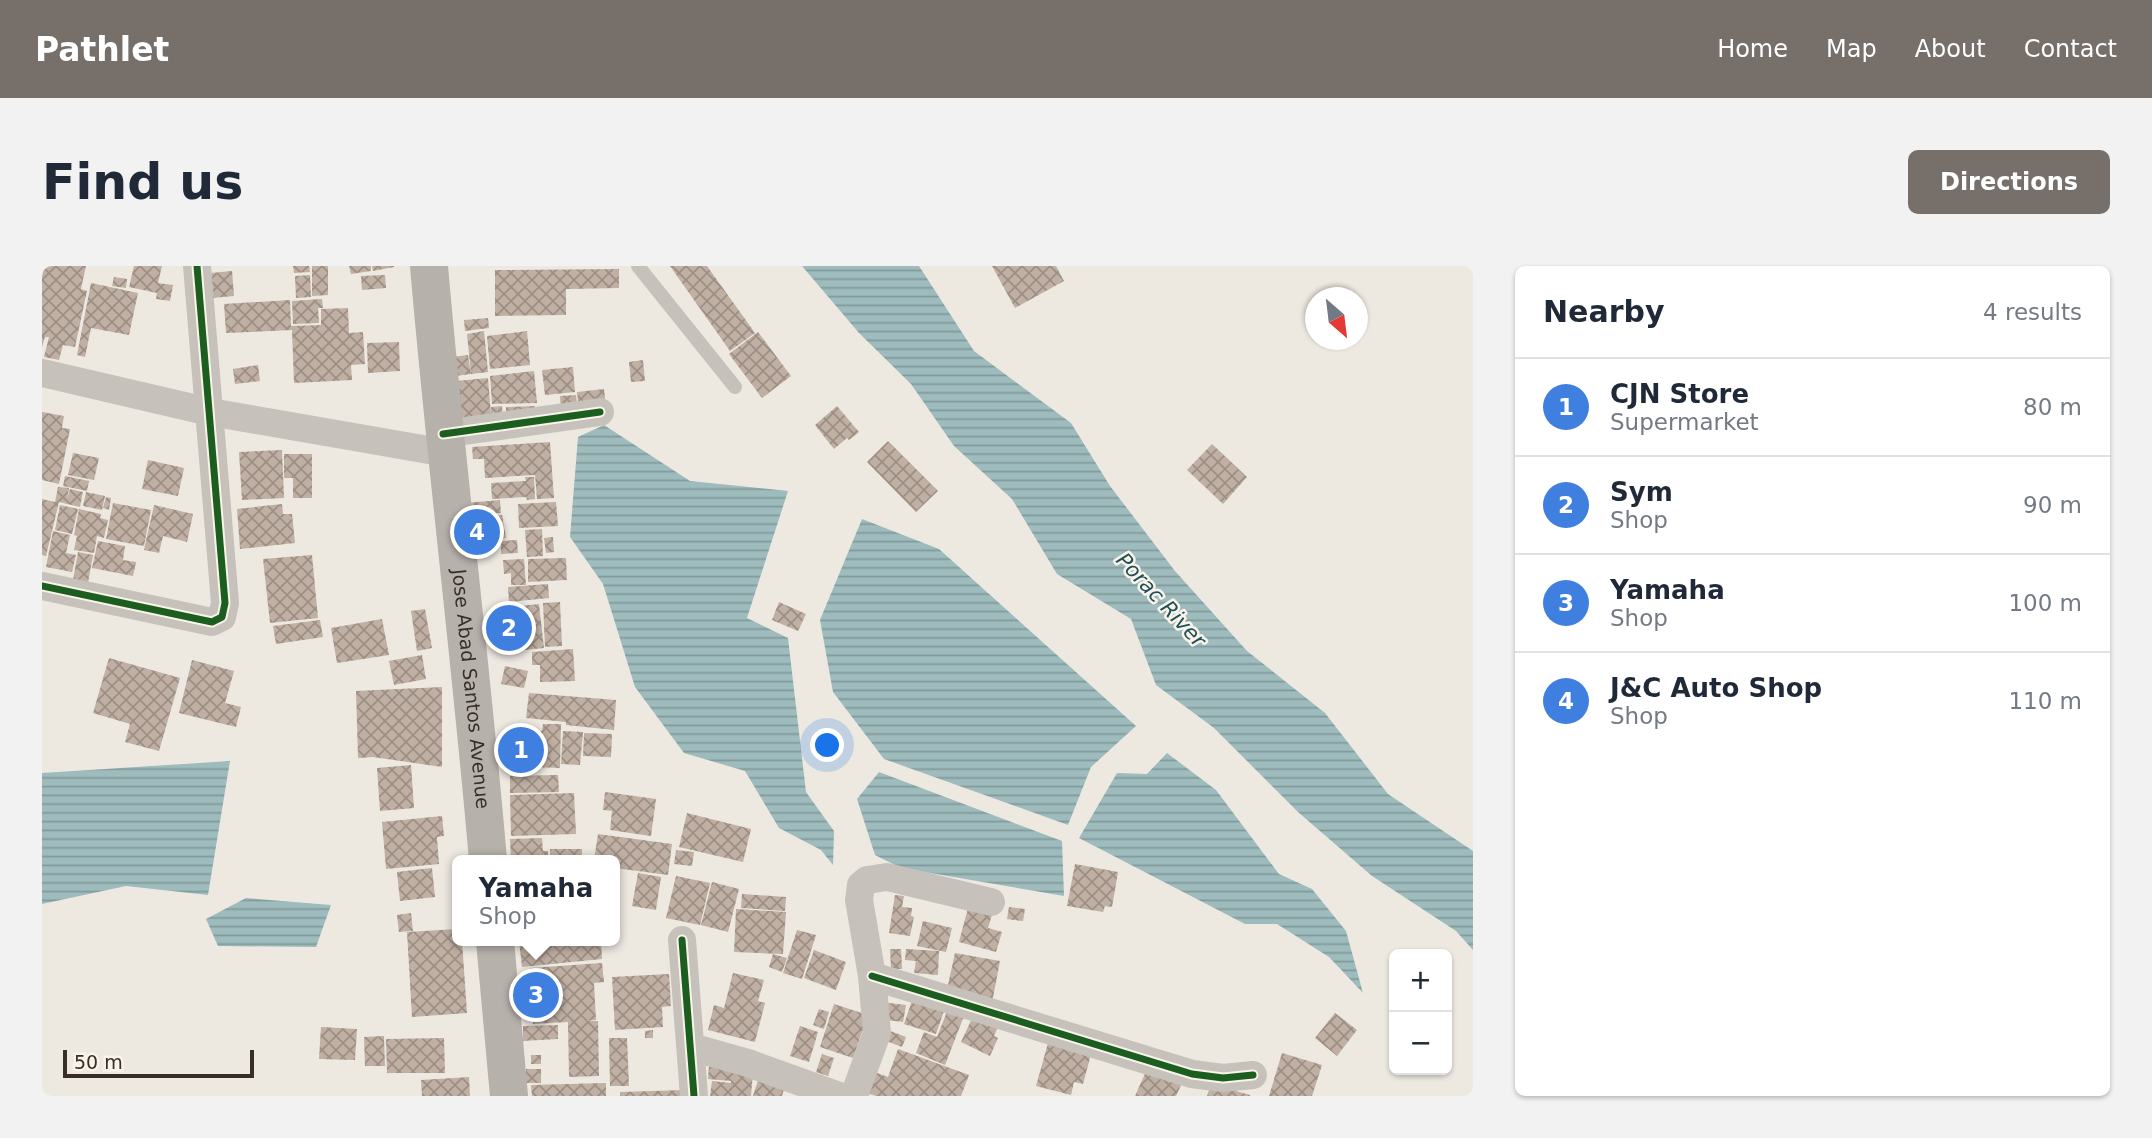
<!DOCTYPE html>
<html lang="en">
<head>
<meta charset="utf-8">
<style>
  :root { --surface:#fff; --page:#f2f2f3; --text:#1f2937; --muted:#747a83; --line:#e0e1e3; --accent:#776f69 }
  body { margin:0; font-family:"DejaVu Sans",sans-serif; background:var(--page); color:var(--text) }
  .controls { position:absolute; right:21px; bottom:21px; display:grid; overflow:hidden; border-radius:10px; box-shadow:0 2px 5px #0004 }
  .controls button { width:63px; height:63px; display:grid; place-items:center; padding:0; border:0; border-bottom:2px solid var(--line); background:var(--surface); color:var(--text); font:35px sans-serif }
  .compass { position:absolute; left:1263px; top:21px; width:63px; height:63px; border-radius:50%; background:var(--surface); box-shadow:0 2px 5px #0004; rotate:152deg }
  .scale { position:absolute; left:21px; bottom:18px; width:191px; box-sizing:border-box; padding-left:7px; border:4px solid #372e28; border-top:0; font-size:19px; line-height:24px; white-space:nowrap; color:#372e28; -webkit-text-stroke:5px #f9f3e9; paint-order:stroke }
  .you { position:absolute; left:786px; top:480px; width:24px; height:24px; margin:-18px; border:5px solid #fff; border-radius:50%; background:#1a73e8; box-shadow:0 0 0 10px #1a73e833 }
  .badge { display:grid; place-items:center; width:46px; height:46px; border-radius:50%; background:var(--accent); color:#fff; font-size:23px; font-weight:700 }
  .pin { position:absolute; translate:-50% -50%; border:4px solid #fff; box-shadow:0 2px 7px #0006 }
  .popup { position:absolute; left:410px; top:589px; width:168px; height:91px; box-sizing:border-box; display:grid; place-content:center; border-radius:10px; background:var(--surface); filter:drop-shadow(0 2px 5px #0005); font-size:23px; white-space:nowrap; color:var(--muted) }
  .popup b { font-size:26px; color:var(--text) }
  .popup::after { content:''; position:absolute; left:50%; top:100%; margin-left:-14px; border:14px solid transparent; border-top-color:var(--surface) }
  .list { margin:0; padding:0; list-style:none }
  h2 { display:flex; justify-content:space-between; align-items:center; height:91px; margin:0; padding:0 28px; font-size:30px }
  h2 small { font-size:23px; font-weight:400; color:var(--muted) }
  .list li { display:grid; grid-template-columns:46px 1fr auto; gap:21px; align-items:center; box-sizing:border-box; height:98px; padding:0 28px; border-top:2px solid var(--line) }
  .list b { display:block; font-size:26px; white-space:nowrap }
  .list p { margin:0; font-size:23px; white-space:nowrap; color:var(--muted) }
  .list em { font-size:23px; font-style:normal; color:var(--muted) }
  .map { position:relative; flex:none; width:1431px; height:830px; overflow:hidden; border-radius:10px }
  header { display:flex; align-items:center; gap:42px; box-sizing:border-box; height:98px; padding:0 35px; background:var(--accent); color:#fff }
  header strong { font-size:33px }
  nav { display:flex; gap:38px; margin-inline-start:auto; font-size:24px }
  .intro { display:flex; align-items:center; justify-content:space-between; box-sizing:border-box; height:168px; padding:0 42px }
  h1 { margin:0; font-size:49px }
  .button { padding:18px 32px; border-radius:10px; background:var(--accent); color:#fff; font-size:24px; font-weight:700 }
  main { display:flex; gap:42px; padding:0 42px }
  aside { flex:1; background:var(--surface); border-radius:10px; box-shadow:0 2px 5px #0004 }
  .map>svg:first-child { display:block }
  .water { fill:url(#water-rules) }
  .building { fill:url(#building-cross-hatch) }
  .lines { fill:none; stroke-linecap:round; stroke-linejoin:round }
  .service { stroke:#c6c1ba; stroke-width:14 }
  .minor { stroke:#c6c1ba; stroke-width:28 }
  .secondary { stroke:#b7b1ab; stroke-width:38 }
  .cycleway-casing { stroke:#f9f3e9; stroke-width:11 }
  .cycleway { stroke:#1b5e20; stroke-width:7 }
  .labels { text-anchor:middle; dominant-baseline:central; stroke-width:5; stroke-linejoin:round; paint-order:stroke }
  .street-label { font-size:19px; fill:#372e28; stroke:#f9f3e9 }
  .water-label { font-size:21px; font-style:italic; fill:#1f4f58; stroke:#f9f3e9 }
</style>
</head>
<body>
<header>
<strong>Pathlet</strong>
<nav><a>Home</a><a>Map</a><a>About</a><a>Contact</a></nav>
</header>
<div class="intro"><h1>Find us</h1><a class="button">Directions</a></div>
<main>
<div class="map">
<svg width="1431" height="830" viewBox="0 0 1431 830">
  <defs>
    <pattern id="water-rules" width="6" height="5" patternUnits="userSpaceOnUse" patternTransform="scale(1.75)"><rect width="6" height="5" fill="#9ebcbd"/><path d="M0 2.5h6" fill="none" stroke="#82999a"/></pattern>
    <pattern id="building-cross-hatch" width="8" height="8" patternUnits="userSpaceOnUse" patternTransform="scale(1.75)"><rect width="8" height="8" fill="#c0afa3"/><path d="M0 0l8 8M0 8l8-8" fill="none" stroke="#9d8f85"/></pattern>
  </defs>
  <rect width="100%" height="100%" fill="#ede9e1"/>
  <!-- water -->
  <g class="water">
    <path d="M760,0H877L932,85L1029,157L1068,220L1133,305L1205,385L1283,447L1346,528L1431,585V684L1414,665L1330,610L1256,546L1172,462L1114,419L1089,353L1015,308L970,233L912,180L869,118L817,67Z"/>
    <path d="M562,159L648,215L746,225L705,352L746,372L764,526L792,565L791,599L779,584L737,562L703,505L642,487L593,421L561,318L528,271L536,171Z"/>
    <path d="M820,253L897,283L1094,460L1049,501L1026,559L842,493L791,426L778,354Z"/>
    <path d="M1125,487L1174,524L1237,608L1270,623L1304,665L1321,727L1287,691L1235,658H1203L1037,572L1075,507L1105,508Z"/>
    <path d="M188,495L166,629L84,620L0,638V507Z"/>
    <path d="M837,506L1020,575L1022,630L859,602L833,589L815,533Z"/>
    <path d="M204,632L289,639L274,681L176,680L164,653Z"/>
  </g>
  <!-- building -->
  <g class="building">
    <path d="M2,0H44L39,23L45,25L33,81L21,79L17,94L2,91L7,71H3L0,81V10Z"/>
    <path d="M92,0H120L116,17L131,19L128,35L114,33L115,27L87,21Z"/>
    <path d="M251,0H267L268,6L252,7Z"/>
    <path d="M270,0H286V29L270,30Z"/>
    <path d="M307,0H329V5L309,8Z"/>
    <path d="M330,0H352V1L331,5Z"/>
    <path d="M628,0H665L713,67L688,85Z"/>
    <path d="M950,0H1014L1022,15L973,42Z"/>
    <path d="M577,3V22L524,23V49L453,50V4Z"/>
    <path d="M190,5L192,30L170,32L169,7Z"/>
    <path d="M268,9L269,31L254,32L253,10Z"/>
    <path d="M343,9L344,22L320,24L319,10Z"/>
    <path d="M72,11L85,13L84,22L70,20Z"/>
    <path d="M49,17L96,27L87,69L49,62L43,91L35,89Z"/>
    <path d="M280,33L281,42H276L277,57L251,58L250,35Z"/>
    <path d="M248,34L249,60L279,59V43L306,42L307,67L321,66L323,98L309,99L310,114L252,117L250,64L184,67L182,38Z"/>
    <path d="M446,52L447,62L423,65L422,54Z"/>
    <path d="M442,65L446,106L429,108L425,68Z"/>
    <path d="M485,65L488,99L448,103L445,70Z"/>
    <path d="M716,66L749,110L720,132L687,88Z"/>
    <path d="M357,76L358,105L326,107L325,77Z"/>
    <path d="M426,89L429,108L413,110L410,91Z"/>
    <path d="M601,94L603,115L589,116L587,96Z"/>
    <path d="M216,99L218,115L193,118L191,103Z"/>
    <path d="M531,101L533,126L503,129L500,104Z"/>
    <path d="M492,105L495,137L450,138L448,110Z"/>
    <path d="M446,112L449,148V141L460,140L461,153L419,159L415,115Z"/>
    <path d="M562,123L564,141L537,144L535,126Z"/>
    <path d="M534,129L536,146L519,147L518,130Z"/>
    <path d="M493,140V152L464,154V141Z"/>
    <path d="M795,140L817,166L807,174L805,172L792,183L773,159Z"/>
    <path d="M0,146L22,150L20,162L28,163L17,218L0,214Z"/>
    <path d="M846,175L896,225L874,246L825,196Z"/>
    <path d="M508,176L512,232L495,233L493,209L443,212L442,193H431L430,181Z"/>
    <path d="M1170,178L1205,211L1181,238L1145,204Z"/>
    <path d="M240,184L242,232L200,234L197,186Z"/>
    <path d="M31,187L57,192L52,214L26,209Z"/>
    <path d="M242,188H270V232H251V212H242Z"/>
    <path d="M106,194L142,202L136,230L100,223Z"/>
    <path d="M23,210L47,215L45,225L21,220Z"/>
    <path d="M483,211H492L493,233L485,234L484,231L450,233L449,217L484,215Z"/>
    <path d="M16,221L27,222L25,233L28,223L41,226L38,241L17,236L4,290L0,289V233L13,236Z"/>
    <path d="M44,226L63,230L60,244L41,240Z"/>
    <path d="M64,231L69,232L67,244L61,242Z"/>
    <path d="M458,234L459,247L426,249L425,237Z"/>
    <path d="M514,236L516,260L477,262L476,238Z"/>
    <path d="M71,237L109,244L102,280L64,273Z"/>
    <path d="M240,238L241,248H250L253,277L198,283L195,243Z"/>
    <path d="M18,239L36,243L30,268L13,264Z"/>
    <path d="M112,239L151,248L145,276L121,270L117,287L102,284Z"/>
    <path d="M37,243L59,248L58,252L66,254L62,272L55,270L52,287L32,284L35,270L32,269Z"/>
    <path d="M460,249L464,272L430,278L426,255Z"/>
    <path d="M500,263L501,290L485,291L483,264Z"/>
    <path d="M11,265L28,269L24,287L34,289L30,306L4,301Z"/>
    <path d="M511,271L512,286L504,287L502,272Z"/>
    <path d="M475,274L476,287L459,288V275Z"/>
    <path d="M56,275L83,280L81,294L94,296L91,310L50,302Z"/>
    <path d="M36,286L51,289L46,317L31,314Z"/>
    <path d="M270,289L276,352L228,357L221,293Z"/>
    <path d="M524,292L525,314L486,316V293Z"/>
    <path d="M482,293L484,319H469V307L462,308L461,294Z"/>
    <path d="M506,318L507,332L467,336L466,321Z"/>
    <path d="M518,336L520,380L503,381L501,337Z"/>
    <path d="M737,336L764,348L756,365L730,354Z"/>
    <path d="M497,338L502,382L464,386L460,342Z"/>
    <path d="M383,343L390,382L375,385L369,345Z"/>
    <path d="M340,353L347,389L295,397L289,362Z"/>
    <path d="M278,354L281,371L234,378L231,360Z"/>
    <path d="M531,383L533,415L498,416V399H490V386Z"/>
    <path d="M380,389L384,413L352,419L347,395Z"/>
    <path d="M67,392L138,412L117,485L83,476L88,458L51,447Z"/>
    <path d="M150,394L192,405L183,437L199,441L194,461L137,447Z"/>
    <path d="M463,400L486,405L482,422L459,418Z"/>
    <path d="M400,421V501L331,491L316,492L314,425Z"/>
    <path d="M487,427L574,434L572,464L524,459V456L484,452Z"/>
    <path d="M501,458H519L518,502L490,501L491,489H474L475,463L500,465Z"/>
    <path d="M521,465L541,466L538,499L519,498Z"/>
    <path d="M542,467L570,468L569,491L541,490Z"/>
    <path d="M369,499L372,542L338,545L335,502Z"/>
    <path d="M516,509L517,526L468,527V510Z"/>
    <path d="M563,526L614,533L609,570L568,564L570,545L561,544Z"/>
    <path d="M532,527L534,568L469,570L468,529Z"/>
    <path d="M645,547L709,563L701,596L637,581Z"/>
    <path d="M400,550L402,570L395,571L397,598L344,603L340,556Z"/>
    <path d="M556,568L630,578L626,609L573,602V594H552Z"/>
    <path d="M500,572L501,585H506V594H469L468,573Z"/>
    <rect x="508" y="583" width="32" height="11"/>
    <path d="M634,584L652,586L650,600L632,598Z"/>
    <path d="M1033,598L1076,606L1070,641L1063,640L1061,646L1025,640Z"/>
    <path d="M390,602L393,631L358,635L355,606Z"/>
    <path d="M596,607L619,611L614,644L590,640Z"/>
    <path d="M634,610L668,617L658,659L624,652Z"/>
    <path d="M670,616L697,623L686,666L659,659Z"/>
    <path d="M700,628L744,631L743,645L699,642Z"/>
    <path d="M853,629L862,630L860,641L870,642L869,650L872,651L868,670L847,667Z"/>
    <path d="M967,641L983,643L981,655L965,653Z"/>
    <path d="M926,642L950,649L946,662L960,666L954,686L917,676Z"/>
    <path d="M694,643L744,646L741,688L692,686Z"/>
    <path d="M369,647L371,665L357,666L355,649Z"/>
    <path d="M881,655L910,662L904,686L875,680Z"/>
    <path d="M415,663V675H420L425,747L370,751L365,666Z"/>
    <path d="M755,664L774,669L760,713L741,707Z"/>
    <path d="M477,675H559L560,693L480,701Z"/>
    <path d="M848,683H859L860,703H849Z"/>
    <path d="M864,683L897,685L896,709L872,707L874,695L863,694Z"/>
    <path d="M772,684L804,696L794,724L762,712Z"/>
    <path d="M913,687L958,695L950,737L904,728Z"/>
    <path d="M731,688L745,692L740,706L727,701Z"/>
    <path d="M560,697L562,716L552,717L554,754L544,755H556L557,810L527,811L526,756L491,758L488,702Z"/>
    <path d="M691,707L722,714L716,735L723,737L713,776L666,764L672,739L682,742Z"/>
    <path d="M627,708L629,740L620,741L621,761L573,764L570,711Z"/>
    <path d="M871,732L903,742L894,768L862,758Z"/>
    <path d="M839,736L864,739L861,756L836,753Z"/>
    <path d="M792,738L826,749L811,792L778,781Z"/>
    <path d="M777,743L787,746L782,763L771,759Z"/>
    <path d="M906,743L922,750L903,799L874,787L882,766L895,771Z"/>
    <path d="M1293,747L1315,764L1295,790L1273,772Z"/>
    <path d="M932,748L957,759L952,770L956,772L948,790L919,776Z"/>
    <path d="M516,759V773L481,775V760Z"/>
    <path d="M758,760L776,766L767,796L748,790Z"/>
    <path d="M279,761L315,763L313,794L277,793Z"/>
    <path d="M843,763L864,771L860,781L839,773Z"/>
    <path d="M611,764V772H603V765Z"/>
    <path d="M342,770L343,800H323L322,771Z"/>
    <path d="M1008,770L1051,781L1041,818L1032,816L1029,829L994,820Z"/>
    <path d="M402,772L403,807H345L344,773Z"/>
    <path d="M567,772H585L587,820H568Z"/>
    <path d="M856,783L927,809L919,830H834L823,826L830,805L846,811Z"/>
    <path d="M1240,787L1280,799L1270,830H1227Z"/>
    <path d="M780,788L792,792L786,810L774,806Z"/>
    <rect x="489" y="789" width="10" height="9"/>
    <path d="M667,798L711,806L709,830H668L670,815L689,817V815L666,813Z"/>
    <path d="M1106,801L1141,815L1134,830H1093Z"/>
    <rect x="484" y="803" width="15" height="14"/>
    <path d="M427,811L428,830H380L379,814Z"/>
    <path d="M717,811L743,820L740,830H711Z"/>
    <path d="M564,817V830H490L489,819Z"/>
    <path d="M1169,818L1208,829V830H1165Z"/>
    <path d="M643,824L644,830H578V826Z"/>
  </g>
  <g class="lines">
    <!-- service -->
    <path class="service" d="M596,0L693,121"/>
    <!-- minor -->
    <g class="minor">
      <path d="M0,107L168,146L404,187"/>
      <path d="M401,168L558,146"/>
      <path d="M0,320L170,356L180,351L183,337L155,0"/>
      <path d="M640,674L652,830"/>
      <path d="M830,710L1150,808L1181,812L1211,809"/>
      <path d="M649,781L706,797L797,830"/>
      <path d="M812,830L835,767L830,710L817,634L819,619L825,614L845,611L949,636"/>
    </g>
    <!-- secondary -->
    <g class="secondary">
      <path id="s1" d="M387,0C404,198 429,396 446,594"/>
      <path d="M453,675L467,830"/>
    </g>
    <!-- cycleway casing -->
    <g class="cycleway-casing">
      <g id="cycleway">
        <path d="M401,168L558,146"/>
        <path d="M0,320L170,356L180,351L183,337L155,0"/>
        <path d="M640,674L652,830"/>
        <path d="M830,710L1150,808L1181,812L1211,809"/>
      </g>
    </g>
    <!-- cycleway -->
    <use href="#cycleway" class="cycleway"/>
  </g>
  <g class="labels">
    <!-- street labels -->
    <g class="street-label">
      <text stroke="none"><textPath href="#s1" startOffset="425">Jose Abad Santos Avenue</textPath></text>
    </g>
    <!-- water labels -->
    <g class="water-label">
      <text transform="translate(1119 334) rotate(47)">Porac River</text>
    </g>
  </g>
</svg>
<div class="controls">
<button>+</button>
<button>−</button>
</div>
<svg class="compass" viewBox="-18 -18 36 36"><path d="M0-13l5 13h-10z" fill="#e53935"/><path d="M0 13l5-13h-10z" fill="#747a83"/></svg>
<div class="scale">50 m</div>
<div class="you"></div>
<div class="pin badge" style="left:479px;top:484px;background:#3f7fe0">1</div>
<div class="pin badge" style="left:467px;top:362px;background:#3f7fe0">2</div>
<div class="pin badge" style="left:494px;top:729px;background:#3f7fe0">3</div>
<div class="popup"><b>Yamaha</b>Shop</div>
<div class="pin badge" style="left:435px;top:266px;background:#3f7fe0">4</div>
</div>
<aside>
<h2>Nearby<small>4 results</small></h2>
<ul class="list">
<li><span class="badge" style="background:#3f7fe0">1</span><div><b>CJN Store</b><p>Supermarket</p></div><em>80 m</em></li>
<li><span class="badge" style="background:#3f7fe0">2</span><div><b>Sym</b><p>Shop</p></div><em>90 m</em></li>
<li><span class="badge" style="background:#3f7fe0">3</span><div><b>Yamaha</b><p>Shop</p></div><em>100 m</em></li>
<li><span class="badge" style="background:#3f7fe0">4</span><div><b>J&amp;C Auto Shop</b><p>Shop</p></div><em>110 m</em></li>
</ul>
</aside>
</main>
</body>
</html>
